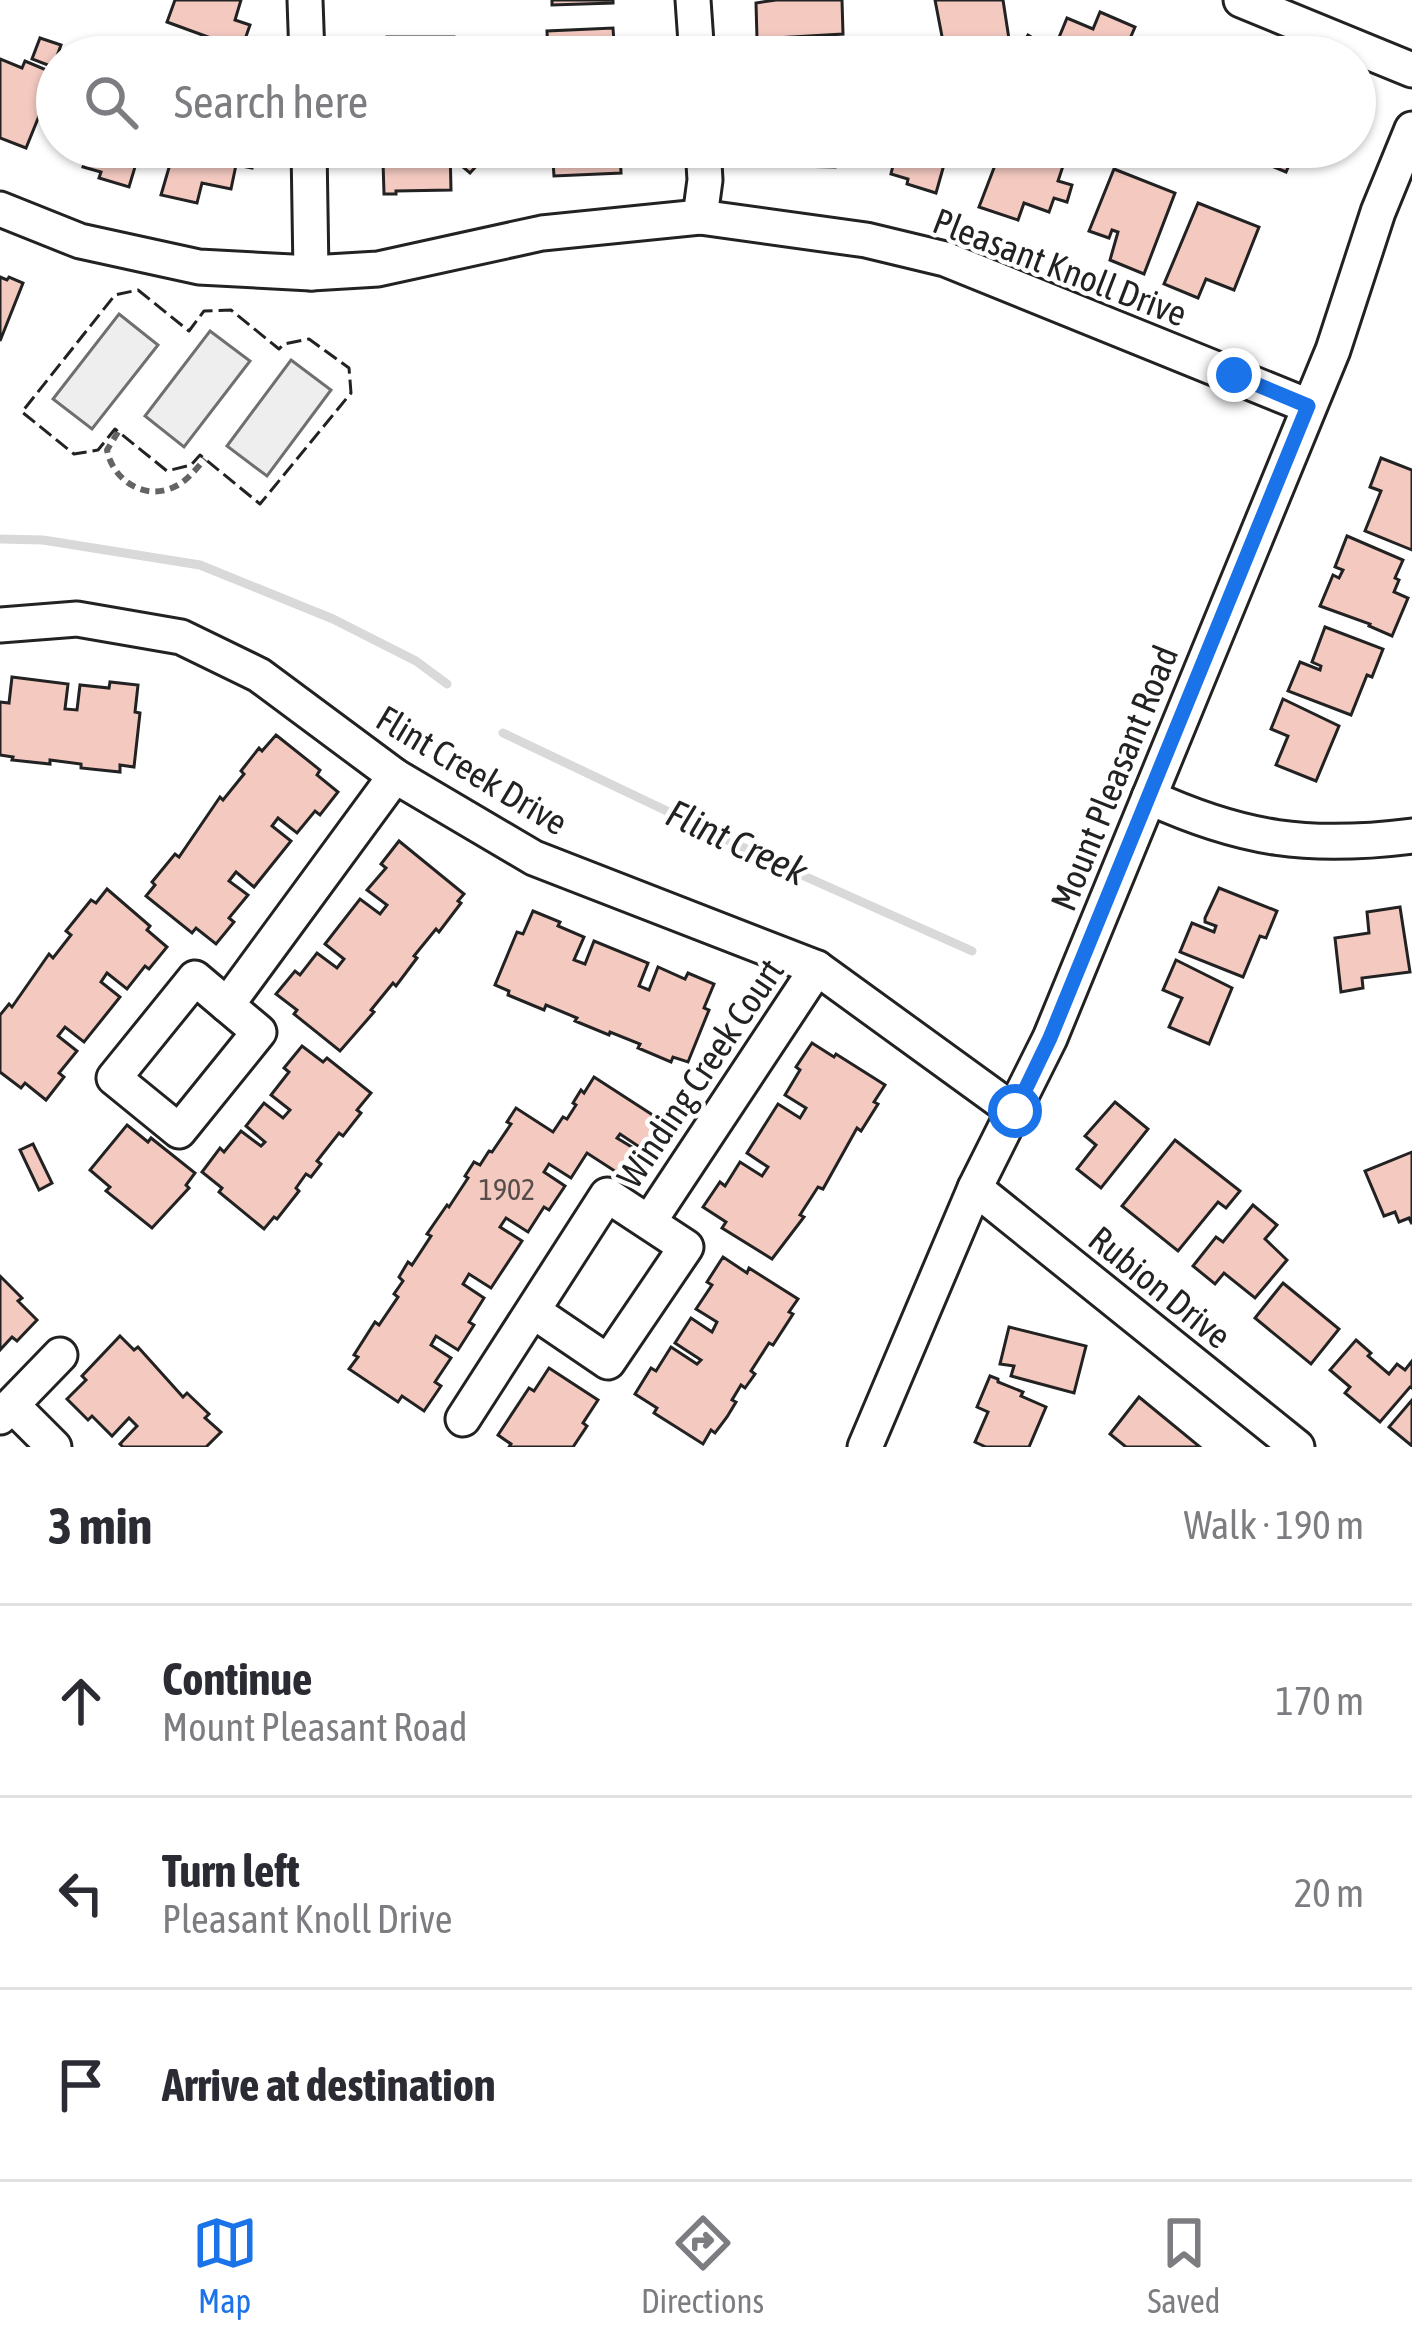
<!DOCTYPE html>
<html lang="en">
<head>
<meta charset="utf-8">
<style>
  :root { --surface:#fff; --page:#f2f2f3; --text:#2b2b33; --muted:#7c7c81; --line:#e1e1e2; --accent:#1a73e8 }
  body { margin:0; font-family:"Asap Condensed",sans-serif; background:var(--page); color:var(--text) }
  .stop { position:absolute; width:36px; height:36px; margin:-27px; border:9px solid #1a73e8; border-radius:50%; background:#fff }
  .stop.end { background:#1a73e8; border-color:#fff; box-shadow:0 3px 12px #0008 }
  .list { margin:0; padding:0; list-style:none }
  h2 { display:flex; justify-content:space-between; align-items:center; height:156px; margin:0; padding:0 48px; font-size:51px }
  h2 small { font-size:39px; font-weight:400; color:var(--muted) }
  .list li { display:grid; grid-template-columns:78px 1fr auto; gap:36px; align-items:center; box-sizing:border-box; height:192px; padding:0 48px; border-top:3px solid var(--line) }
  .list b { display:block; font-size:45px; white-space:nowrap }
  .list p { margin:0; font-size:39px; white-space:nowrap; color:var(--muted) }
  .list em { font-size:39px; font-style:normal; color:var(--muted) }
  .icon { flex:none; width:66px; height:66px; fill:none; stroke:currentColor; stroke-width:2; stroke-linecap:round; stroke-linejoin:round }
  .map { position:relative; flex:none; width:1412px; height:1447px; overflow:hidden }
  .search { position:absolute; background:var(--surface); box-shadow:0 3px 9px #0004; left:36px; right:36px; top:36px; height:132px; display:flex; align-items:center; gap:30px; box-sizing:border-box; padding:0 42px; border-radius:66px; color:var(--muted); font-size:45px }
  .sheet { height:732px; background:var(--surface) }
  nav { display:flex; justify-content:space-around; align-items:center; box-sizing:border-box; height:168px; border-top:3px solid var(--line); background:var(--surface); font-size:33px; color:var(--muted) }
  nav a { display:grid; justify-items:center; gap:6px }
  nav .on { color:var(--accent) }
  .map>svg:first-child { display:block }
  .green { fill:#eee; stroke:#6f6f6f; stroke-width:3 }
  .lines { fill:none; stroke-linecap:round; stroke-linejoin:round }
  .stream { stroke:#d9d9d9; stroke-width:9 }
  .building { fill:#f3c9c0; stroke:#222; stroke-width:3 }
  .minor-casing { stroke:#222; stroke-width:39 }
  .path { stroke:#646464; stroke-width:6; stroke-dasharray:9 6; stroke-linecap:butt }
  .minor { stroke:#fff; stroke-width:33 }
  .fence { stroke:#222; stroke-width:3; stroke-dasharray:15 6; stroke-linecap:butt }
  .route { stroke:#1a73e8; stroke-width:15 }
  .labels { text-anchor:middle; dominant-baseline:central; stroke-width:9; stroke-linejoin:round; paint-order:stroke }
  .number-label { font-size:30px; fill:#564c4a }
  .street-label { font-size:36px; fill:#222; stroke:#fff }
  .water-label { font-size:39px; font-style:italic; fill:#222; stroke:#fff }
</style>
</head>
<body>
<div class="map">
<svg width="1412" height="1447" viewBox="0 0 1412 1447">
  <rect width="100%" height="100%" fill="#fff"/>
  <!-- green -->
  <g class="green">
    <path d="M119,314L158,345L92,429L53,399Z"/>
    <path d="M210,331L250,361L184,447L145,416Z"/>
    <path d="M291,360L331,390L267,476L227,446Z"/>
  </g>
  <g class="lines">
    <!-- stream -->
    <g class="stream">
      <path d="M0,539L43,540L200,565L333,619L416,661L447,684"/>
      <path d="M503,733L795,872L972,951"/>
    </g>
  </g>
  <!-- building -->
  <g class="building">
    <path d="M175,0H241L235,20L250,25L243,45L228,39L227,44L167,22Z"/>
    <path d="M552,0H613V3L552,5Z"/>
    <path d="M776,0H842L843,34L757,39L756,3Z"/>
    <path d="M935,0H1003L1009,39L998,41L995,47L985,48L981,45L945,52Z"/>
    <path d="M1100,12L1135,27L1122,57H1051L1067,18L1093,29Z"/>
    <path d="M613,28L615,57H548L547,31Z"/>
    <path d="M1028,35L1042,44L1034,57H1024L1017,52Z"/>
    <rect x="387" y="37" width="67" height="20"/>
    <path d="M40,38L61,45L53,67L32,59Z"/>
    <path d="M1206,45L1237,57H1201Z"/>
    <path d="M0,59L22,68L25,61L56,74L26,148L0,138Z"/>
    <path d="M79,147H141L129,187L99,178L101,172L83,167L87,154L78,151Z"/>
    <path d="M175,147H254L252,168L236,165L231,189L202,183L197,203L161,195Z"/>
    <path d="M364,147H450L451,190L396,191V194H384L383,161H364Z"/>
    <path d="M552,147H612V152L620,151L621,173L554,176Z"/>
    <path d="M836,147L835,167L794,166L795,148H769Z"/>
    <path d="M888,147H949L936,193L907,184L908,179L891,174L894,161L885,158Z"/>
    <path d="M1002,147H1047L1067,154L1058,181L1072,185L1067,202L1054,198L1049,212L1024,203L1018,220L979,207Z"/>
    <path d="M1225,147H1297L1286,172Z"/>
    <path d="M468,151L480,162L470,173L457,162Z"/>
    <path d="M1114,169L1175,193L1144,274L1110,260L1118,232L1112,230L1109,238L1089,231Z"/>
    <path d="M1198,203L1259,227L1234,290L1206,279L1198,298L1164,284Z"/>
    <path d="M0,277L7,280L9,277L23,283L0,341Z"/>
    <path d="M1381,458L1412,470V550L1365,531L1381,491L1370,487Z"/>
    <path d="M1347,536L1403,560L1395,578L1399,580L1394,592L1408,598L1392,636L1369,626L1370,624L1320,606L1333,575L1339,578L1343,570L1335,567Z"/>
    <path d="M1325,627L1383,649L1372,677L1367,675L1351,715L1288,691L1300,662L1320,670L1321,666L1312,662Z"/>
    <path d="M12,677L68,684L65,709L77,710L80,685L109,688L110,682L138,685L135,712L140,713L134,767L120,765V772L81,768V764L50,760V764L12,760L13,757L0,755V702L9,703Z"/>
    <path d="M1283,699L1339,726L1316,781L1276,765L1288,736L1271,729Z"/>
    <path d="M276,735L320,770L317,775L338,792L320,815L315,811L297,833L278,818L272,826L291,841L254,887L236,872L229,881L248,895L229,918L234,922L216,944L196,928L192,933L146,896L155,885L152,882L175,854L179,857L220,797L223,800L244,774L241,771L259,748L262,751Z"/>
    <path d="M399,841L464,894L458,901L461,903L439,932L436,929L414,956L417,958L396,986L393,983L371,1010L374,1012L340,1051L294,1014L297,1010L276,994L295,971L300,975L317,953L337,968L344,959L325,944L360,899L380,914L387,905L367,890L386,868L381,864Z"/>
    <path d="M1219,888L1277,911L1266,938L1260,936L1243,977L1180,952L1192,923L1214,932L1216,926L1205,922V918Z"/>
    <path d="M107,889L150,926L147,930L167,947L149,969L145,966L127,989L107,973L101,982L120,997L84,1042L65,1027L58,1036L77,1051L59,1073L64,1077L46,1100L25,1083L21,1088L0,1072V1015L9,1004L12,1007L49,954L53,958L71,935L66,931L91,900L96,903Z"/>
    <path d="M1400,907L1410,972L1362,978L1363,988L1341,992L1335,938L1369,933L1367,912Z"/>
    <path d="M533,911L560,922L558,926L584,937L574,960L585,964L594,941L648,963L639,986L649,990L658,967L685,979L688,973L714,984L704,1008L709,1010L688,1062L673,1057L671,1062L638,1048L640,1044L610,1032L609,1035L575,1021L577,1018L546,1005L544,1010L508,995L509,991L495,985L517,932L523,934Z"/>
    <path d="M1176,960L1232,988L1209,1044L1169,1027L1182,998L1163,990Z"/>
    <path d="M812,1043L834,1057L836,1054L885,1085L874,1102L878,1104L861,1131L857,1128L823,1189L818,1187L800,1215L804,1217L772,1259L722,1228L726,1222L703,1207L720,1182L725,1186L740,1162L762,1176L768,1167L747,1153L778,1104L800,1118L806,1108L785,1095L800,1070L796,1067Z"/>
    <path d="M302,1046L323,1062L327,1058L371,1093L357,1110L361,1113L343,1136L339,1133L317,1161L321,1164L311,1177L306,1174L296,1188L299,1191L277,1219L274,1217L264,1229L219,1192L222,1188L202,1172L220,1148L224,1152L241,1131L261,1146L265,1142L246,1126L264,1103L283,1118L290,1110L271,1095L289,1072L284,1068Z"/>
    <path d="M594,1077L665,1123L647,1152L620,1134L617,1138L640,1152L624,1177L587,1153L571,1178L549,1164L544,1172L565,1186L549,1210L544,1207L528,1232L506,1218L500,1227L522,1241L491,1288L469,1274L463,1284L484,1298L469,1322L474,1325L458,1350L436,1336L431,1345L451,1358L435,1382L441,1386L424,1411L402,1396L398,1402L349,1369L358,1357L354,1355L375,1322L379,1325L398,1297L394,1294L403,1281L399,1277L408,1262L412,1265L431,1236L427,1234L447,1205L449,1207L468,1178L465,1176L474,1162L480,1165L489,1151L492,1152L511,1124L507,1122L516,1108L553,1132L563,1117L567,1119L576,1105L573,1103L581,1090L584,1093Z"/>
    <path d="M1115,1102L1148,1129L1101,1188L1077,1169L1096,1145L1085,1136Z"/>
    <path d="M127,1125L148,1142L151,1138L195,1173L186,1185L189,1188L152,1228L106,1191L110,1187L90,1170Z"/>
    <path d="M1175,1140L1240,1191L1226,1208L1218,1202L1178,1251L1122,1206Z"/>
    <path d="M33,1144L52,1183L39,1190L20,1150Z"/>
    <path d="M1412,1152V1224L1409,1218L1399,1222L1395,1212L1384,1216L1365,1171Z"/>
    <path d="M1253,1205L1277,1225L1265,1239L1287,1260L1255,1298L1224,1273L1215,1284L1193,1266L1216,1237L1223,1242Z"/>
    <path d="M723,1257L747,1273L749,1268L798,1299L789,1312L793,1314L773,1345L769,1343L751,1371L755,1374L745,1388L741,1385L732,1400L736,1402L727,1417L715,1433L711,1430L703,1444L654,1413L657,1408L635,1394L651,1368L656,1371L671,1347L697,1364L701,1360L675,1343L691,1318L712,1332L717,1322L696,1309L712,1285L707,1282Z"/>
    <path d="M0,1276L22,1298L18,1301L37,1320L17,1341L12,1337L0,1350Z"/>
    <path d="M1283,1283L1339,1329L1311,1364L1255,1318Z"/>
    <path d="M1009,1327L1086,1346L1074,1393L1011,1376L1014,1366L1000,1364Z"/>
    <path d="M120,1336L134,1350L138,1347L183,1397L187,1393L209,1414L205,1418L221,1432L206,1447H123L120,1444L137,1426L129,1418L112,1436L92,1416L88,1420L67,1399L86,1380L82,1376Z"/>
    <path d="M1356,1340L1371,1353L1368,1356L1389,1374L1397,1364L1405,1370L1412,1361V1388L1410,1387L1380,1422L1345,1393L1350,1387L1330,1370Z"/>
    <path d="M549,1368L598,1400L583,1423L587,1426L573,1447H509L511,1444L498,1435L529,1388L534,1391Z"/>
    <path d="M990,1376L998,1379V1382L1023,1392L1021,1396L1046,1407L1029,1447H986L975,1442L988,1412L977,1407Z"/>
    <path d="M1139,1397L1200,1447H1126L1110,1434Z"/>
    <path d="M1412,1400V1446L1389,1427Z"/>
  </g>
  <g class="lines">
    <!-- minor casing -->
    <g class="minor-casing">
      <g id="minor">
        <path d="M305,0L307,57"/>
        <path d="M693,0L697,57"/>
        <path d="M1241,0L1412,70"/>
        <path d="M309,147L311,273"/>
        <path d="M0,209L80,241L199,267L311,273L378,269L542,233L700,217L866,240L945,259L1308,406"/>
        <path d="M700,217L705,180L703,147"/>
        <path d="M0,625L77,619L181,637L259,675L395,776L534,858L817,968L1014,1111"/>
        <path d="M1149,797C1243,840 1309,849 1412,836"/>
        <path d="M195,978L259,1032L179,1131L114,1078Z"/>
        <path d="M227,1005L395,776"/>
        <path d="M975,1188L1297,1447"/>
        <path d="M649,1222L817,968"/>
        <path d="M12,1405L54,1447"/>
        <path d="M0,1417L60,1355"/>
        <path d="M463,1419L607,1195L686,1247L608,1362L533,1311"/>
        <path d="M865,1447L975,1188L1050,1038L1333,350L1378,212L1412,129"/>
      </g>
    </g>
    <!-- path -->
    <path class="path" d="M118,432L107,450C113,481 146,502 176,486C188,480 196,469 205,459"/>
    <!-- minor -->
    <use href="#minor" class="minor"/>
    <!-- fence -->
    <path class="fence" d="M138,290L189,331L204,311L231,310L279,349L284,344L309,339L349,368L351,393L260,504L200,455L191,465L167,471L115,429L98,450L74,454L22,412L115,295Z"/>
  </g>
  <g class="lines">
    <!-- route -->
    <path class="route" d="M1015,1111L1050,1038L1308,406L1234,375"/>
  </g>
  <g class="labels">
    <!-- number labels -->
    <g class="number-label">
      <text x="507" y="1189">1902</text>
    </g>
    <!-- street labels -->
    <g class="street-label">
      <text transform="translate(1060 267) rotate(21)">Pleasant Knoll Drive</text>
      <text transform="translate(472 770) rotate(31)">Flint Creek Drive</text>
      <text transform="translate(1114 778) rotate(-68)">Mount Pleasant Road</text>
      <text transform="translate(700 1073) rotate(-56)">Winding Creek Court</text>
      <text transform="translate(1160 1287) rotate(39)">Rubion Drive</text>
    </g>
    <!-- water labels -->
    <g class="water-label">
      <text transform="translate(737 842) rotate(25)">Flint Creek</text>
    </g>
  </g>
</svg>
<div class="stop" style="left:1015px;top:1111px"></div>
<div class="stop end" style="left:1234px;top:375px"></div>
<div class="search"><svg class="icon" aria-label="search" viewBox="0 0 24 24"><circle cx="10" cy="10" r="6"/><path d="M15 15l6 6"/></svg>Search here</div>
</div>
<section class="sheet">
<h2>3 min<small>Walk · 190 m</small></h2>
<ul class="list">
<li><svg class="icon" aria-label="ahead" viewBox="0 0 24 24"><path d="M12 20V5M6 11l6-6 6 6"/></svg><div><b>Continue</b><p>Mount Pleasant Road</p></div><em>170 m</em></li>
<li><svg class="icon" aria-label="left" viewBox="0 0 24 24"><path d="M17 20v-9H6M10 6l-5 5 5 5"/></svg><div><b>Turn left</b><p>Pleasant Knoll Drive</p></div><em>20 m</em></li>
<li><svg class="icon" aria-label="arrive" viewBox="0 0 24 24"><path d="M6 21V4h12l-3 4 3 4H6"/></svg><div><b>Arrive at destination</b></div></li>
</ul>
</section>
<nav>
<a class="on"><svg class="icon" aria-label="map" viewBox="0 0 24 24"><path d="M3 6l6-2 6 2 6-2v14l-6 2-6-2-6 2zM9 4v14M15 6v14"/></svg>Map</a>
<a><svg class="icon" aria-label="directions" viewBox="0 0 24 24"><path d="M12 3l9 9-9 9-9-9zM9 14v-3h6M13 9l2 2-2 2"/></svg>Directions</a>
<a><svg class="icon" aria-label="saved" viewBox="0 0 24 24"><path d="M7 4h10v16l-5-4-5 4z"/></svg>Saved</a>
</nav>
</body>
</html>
